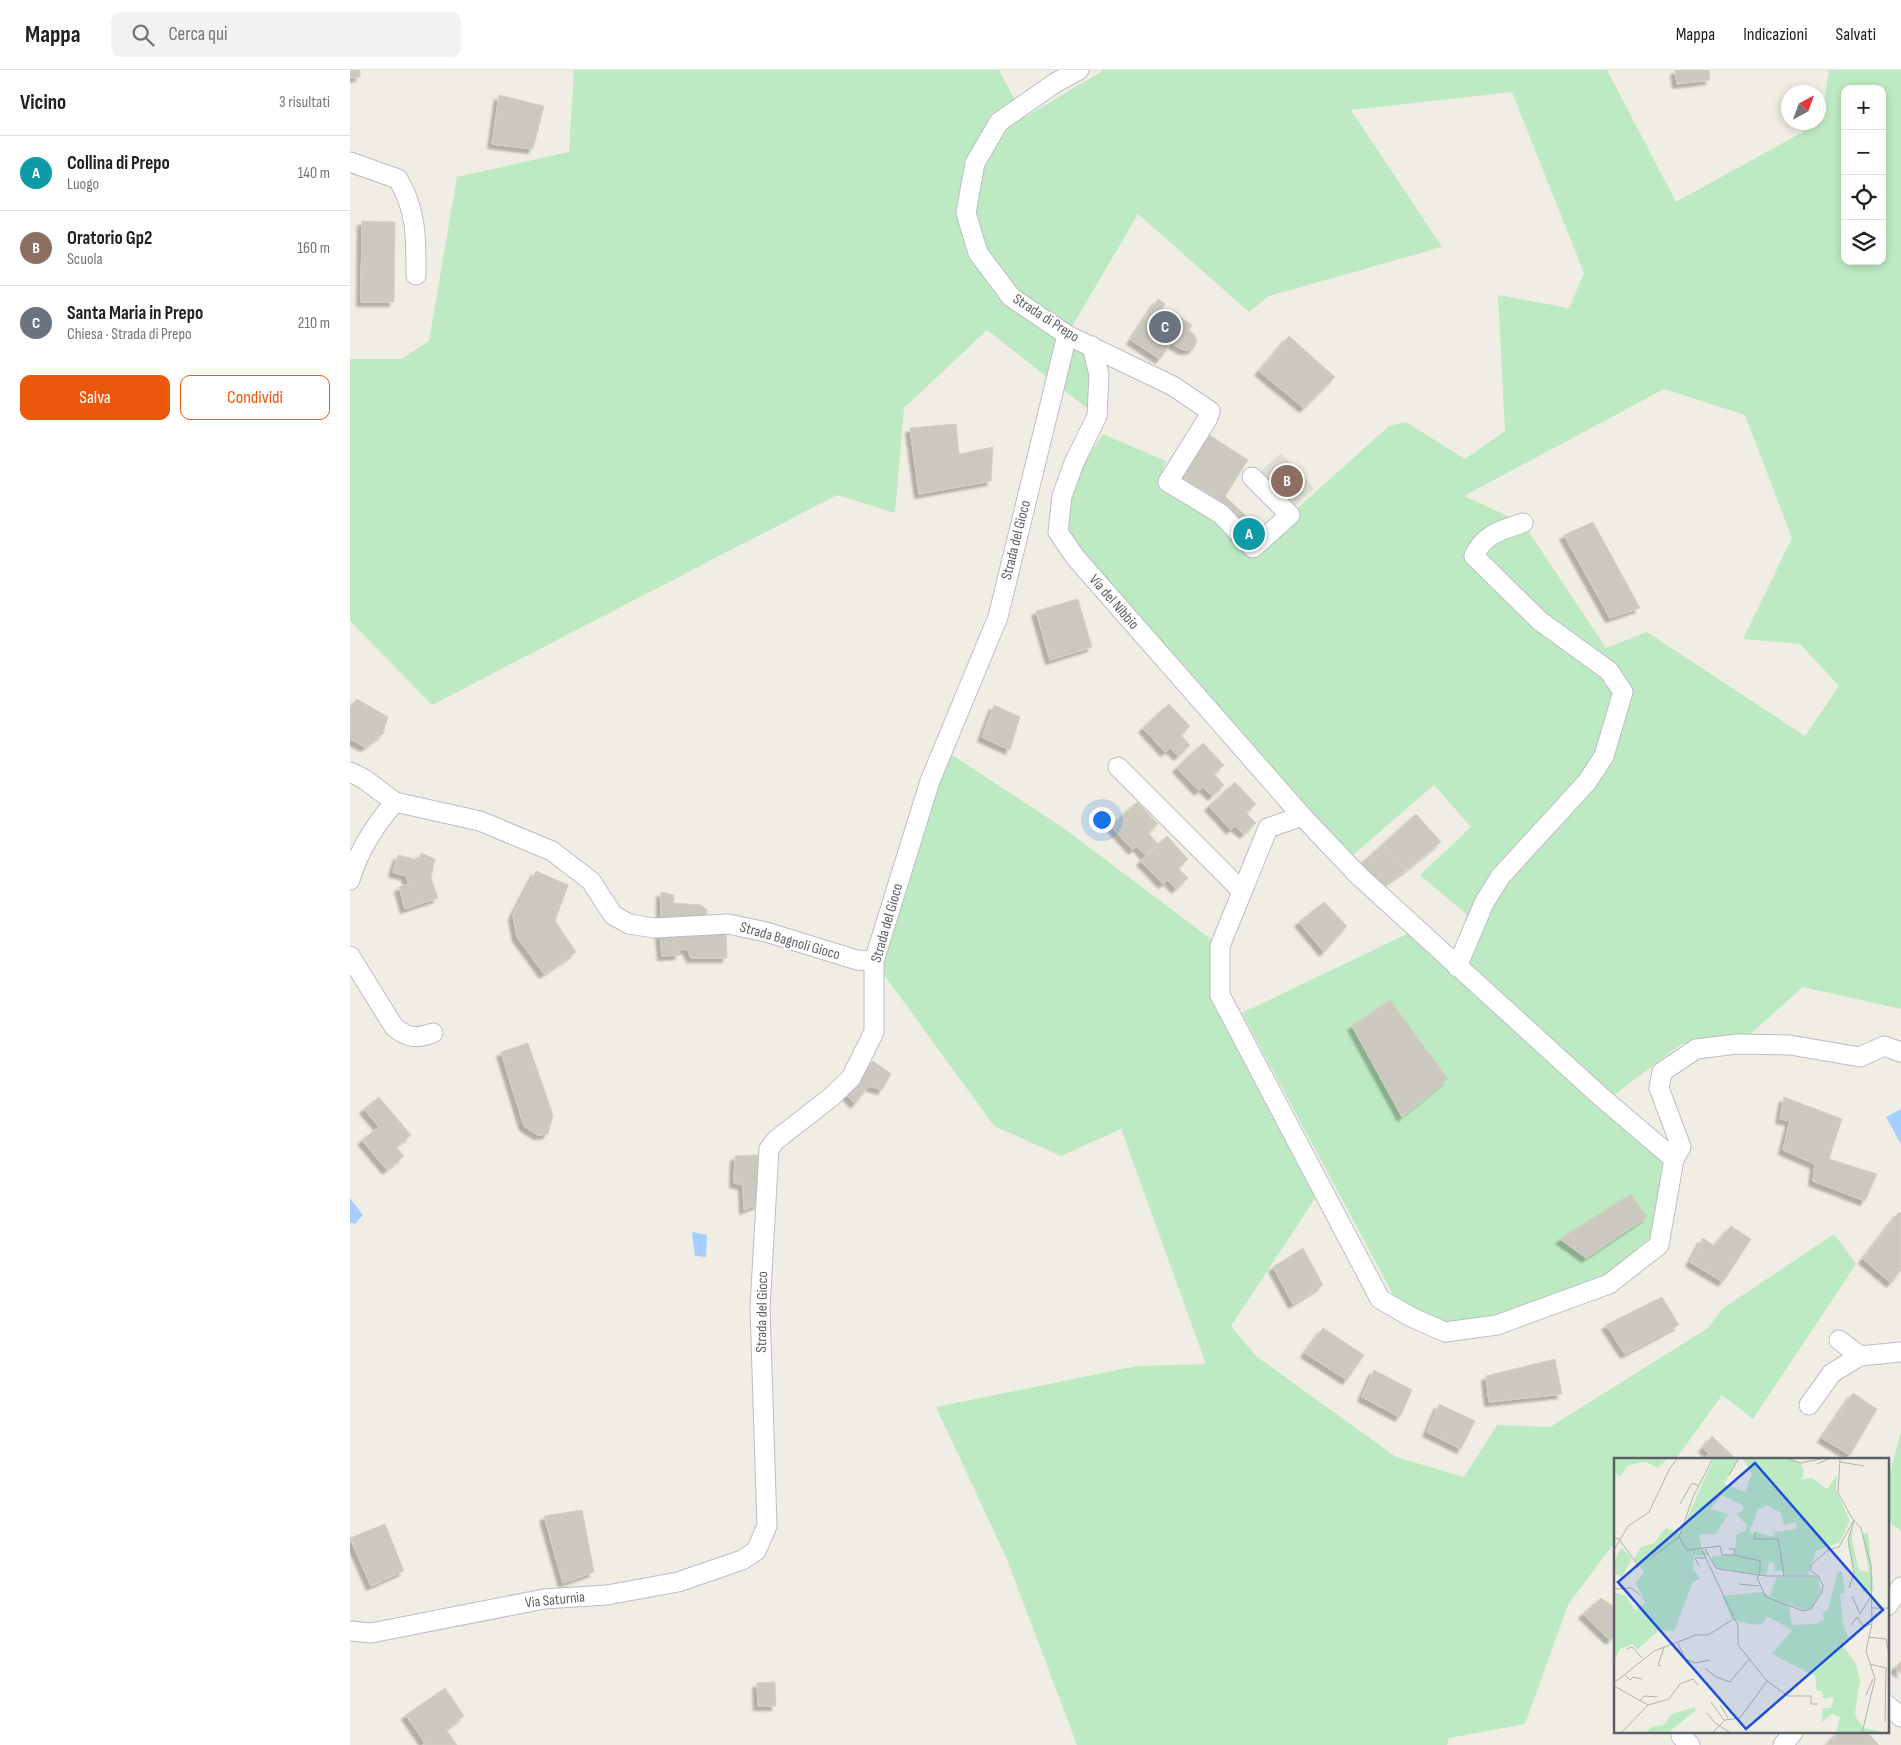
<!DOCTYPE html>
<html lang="it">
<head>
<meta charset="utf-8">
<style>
  :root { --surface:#fff; --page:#f2f2f2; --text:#202124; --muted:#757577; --line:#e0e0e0; --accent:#ea580c }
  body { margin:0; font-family:"Sofia Sans Condensed",sans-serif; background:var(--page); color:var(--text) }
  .controls { position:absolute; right:15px; top:15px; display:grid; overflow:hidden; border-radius:10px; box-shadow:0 2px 8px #0003 }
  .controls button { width:45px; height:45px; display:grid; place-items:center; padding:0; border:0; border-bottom:1px solid var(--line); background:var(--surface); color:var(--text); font:25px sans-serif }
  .compass { position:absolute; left:1431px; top:15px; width:45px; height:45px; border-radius:50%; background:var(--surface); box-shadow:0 2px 8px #0003; rotate:41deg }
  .you { position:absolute; left:751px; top:749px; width:18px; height:18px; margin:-12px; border:4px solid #fff; border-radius:50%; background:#1a73e8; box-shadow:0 0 0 8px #1a73e833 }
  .badge { display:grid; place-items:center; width:32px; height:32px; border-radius:50%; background:var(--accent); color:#fff; font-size:16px; font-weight:700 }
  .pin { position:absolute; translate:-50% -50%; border:2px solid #fff; box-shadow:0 1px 5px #0006 }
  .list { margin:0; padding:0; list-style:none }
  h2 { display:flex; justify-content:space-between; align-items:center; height:65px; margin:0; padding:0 20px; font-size:21px }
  h2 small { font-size:16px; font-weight:400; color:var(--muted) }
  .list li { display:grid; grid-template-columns:32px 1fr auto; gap:15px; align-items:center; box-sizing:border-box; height:75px; padding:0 20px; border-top:1px solid var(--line) }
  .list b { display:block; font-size:19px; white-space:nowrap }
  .list p { margin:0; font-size:16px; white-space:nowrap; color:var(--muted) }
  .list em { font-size:16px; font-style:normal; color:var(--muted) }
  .actions { display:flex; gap:10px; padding:15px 20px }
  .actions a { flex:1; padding:11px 0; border:1px solid var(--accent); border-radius:10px; text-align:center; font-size:18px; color:var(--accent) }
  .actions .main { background:var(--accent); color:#fff }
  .icon { flex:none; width:28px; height:28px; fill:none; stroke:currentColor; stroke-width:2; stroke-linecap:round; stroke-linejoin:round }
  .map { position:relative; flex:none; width:1551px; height:1675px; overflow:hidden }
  header { display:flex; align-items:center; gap:30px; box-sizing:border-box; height:70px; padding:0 25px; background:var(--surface); border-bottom:1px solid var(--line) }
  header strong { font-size:24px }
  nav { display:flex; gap:28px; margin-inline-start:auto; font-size:18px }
  .search { width:350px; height:45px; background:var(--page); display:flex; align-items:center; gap:12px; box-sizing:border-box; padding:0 18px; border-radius:10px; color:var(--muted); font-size:19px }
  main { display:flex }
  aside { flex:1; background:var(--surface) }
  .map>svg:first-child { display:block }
  .education { fill:#dfded2 }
  .green { fill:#bdeac2; fill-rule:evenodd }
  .water { fill:#a4ceff }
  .building { fill:#cbc8c0; stroke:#d5d1c1; filter:url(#shadow) }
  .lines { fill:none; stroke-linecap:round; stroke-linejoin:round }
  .minor-casing { stroke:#bbbdc4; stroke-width:21 }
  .minor { stroke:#fff; stroke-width:19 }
  .labels { text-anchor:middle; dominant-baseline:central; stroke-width:4; stroke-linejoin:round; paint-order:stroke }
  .street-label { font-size:15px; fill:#5b5f66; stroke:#fff }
  .inset-road { fill:none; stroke:#b0b1ae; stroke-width:1 }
  .view { fill:#1d4ed8; fill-opacity:0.15; stroke:#1d4ed8; stroke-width:2.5 }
  .inset-edge { fill:none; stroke:#5b5f66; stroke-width:2.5 }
</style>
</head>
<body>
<header>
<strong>Mappa</strong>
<div class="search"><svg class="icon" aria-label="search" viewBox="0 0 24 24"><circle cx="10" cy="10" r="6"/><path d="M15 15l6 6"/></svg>Cerca qui</div>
<nav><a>Mappa</a><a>Indicazioni</a><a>Salvati</a></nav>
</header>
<main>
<aside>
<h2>Vicino<small>3 risultati</small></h2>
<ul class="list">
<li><span class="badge" style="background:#0f9aa8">A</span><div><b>Collina di Prepo</b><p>Luogo</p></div><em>140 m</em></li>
<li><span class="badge" style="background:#8d6e63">B</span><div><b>Oratorio Gp2</b><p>Scuola</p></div><em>160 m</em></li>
<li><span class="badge" style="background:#6b7280">C</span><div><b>Santa Maria in Prepo</b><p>Chiesa · Strada di Prepo</p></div><em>210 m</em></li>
</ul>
<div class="actions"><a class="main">Salva</a><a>Condividi</a></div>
</aside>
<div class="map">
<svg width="1551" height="1675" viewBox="0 0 1551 1675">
  <defs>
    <filter id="shadow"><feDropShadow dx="-4.5" dy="4.5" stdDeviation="1" flood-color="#0004"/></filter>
  </defs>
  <rect width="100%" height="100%" fill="#f0eee4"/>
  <!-- education -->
  <path class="education" d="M931,383L964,418L942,439L909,403Z"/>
  <!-- green -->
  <g class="green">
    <path d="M224,0H649L669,38L677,46L754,0H1257L1326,132L1471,52L1479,0H1551V939L1453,917L1396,968L1331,974L1263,1026L1118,895L1116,844L1070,805L1121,757L1084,715L995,792L708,462L712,426L753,364L816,391L808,414L903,478L1039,356L1056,352L1115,389L1155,361L1148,225L1219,238L1234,203L1162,22L1001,40L1092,177L919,226L899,242L788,144L717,265L742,276L747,346L637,260L554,338L545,443L487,425L82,635L0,551V289H51L79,271L107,107L219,82ZM1495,19H1532V191H1495ZM1314,319L1395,345L1442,468L1393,569L1450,574L1489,616L1455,666L1297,562L1256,578L1173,453L1114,426Z"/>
    <path d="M593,679L715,759L870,876V925L972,1118L881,1256L906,1286L1046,1387L1114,1407L1147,1355L1200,1357L1358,1258L1372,1239L1484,1164L1506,1194L1403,1349L1372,1325L1326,1389H1265V1472L1218,1535L1175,1654L1099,1668L1097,1675H727L656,1487L586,1337L787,1296L856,1294L771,1059L711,1086L644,1056L524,891Z"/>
    <path d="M1059,863L1324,1092L1300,1168L1245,1214L1102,1261L1046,1230L892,943Z"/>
    <path d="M1551,1362V1461L1537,1450V1413Z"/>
  </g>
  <!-- water -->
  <g class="water">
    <path d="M1551,1039V1074L1536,1047Z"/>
    <path d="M0,1128L13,1145L5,1154L0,1152Z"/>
    <path d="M342,1162L357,1165L356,1187L345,1186Z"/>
  </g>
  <!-- building -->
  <g class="building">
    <path d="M0,0H10V7L0,8Z"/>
    <path d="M1325,0H1359L1360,10L1327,14Z"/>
    <path d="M149,25L194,36L183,79L142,74Z"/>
    <path d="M12,151L45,152L44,232H11Z"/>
    <path d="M808,229L815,234L811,241L827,252L830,247L842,255L839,260L844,264L847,272L843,279L834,280L821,273L810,289L781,270Z"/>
    <path d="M939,266L985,307L954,338L909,301Z"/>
    <path d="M606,354L609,384L643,377L641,411L569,424L560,358Z"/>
    <path d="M858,364L898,390L875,426L896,446L884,450L829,412Z"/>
    <path d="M1243,452L1290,538L1260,548L1214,465Z"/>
    <path d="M728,529L742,577L700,590L686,541Z"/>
    <path d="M7,629L38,647L33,664L15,677L0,669V637Z"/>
    <path d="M819,634L840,656L831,665L840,675L828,686L820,678L815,682L793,658Z"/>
    <path d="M644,635L670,647L660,680L632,667Z"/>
    <path d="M853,673L874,695L864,704L874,715L862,726L853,717L849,721L827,698Z"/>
    <path d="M885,712L906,734L896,743L906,753L894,764L885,756L881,760L859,736Z"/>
    <path d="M787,732L808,754L798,763L808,774L795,785L787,776L783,780L761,756Z"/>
    <path d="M1066,744L1091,772L1056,800L1033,774Z"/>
    <path d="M817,766L838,789L828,798L838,808L826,819L818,810L813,814L791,791Z"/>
    <path d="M1033,774L1056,800L1031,817L1012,793Z"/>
    <path d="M71,783L85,789L81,808L88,828L55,839L49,817L59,814L56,806L43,802L48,785L68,790Z"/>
    <path d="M186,801L218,815L205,851L226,882L194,904L167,867L163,845Z"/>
    <path d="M311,822L324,825L323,833L351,835L357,840V853H311Z"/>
    <path d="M974,832L997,856L974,882L949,852Z"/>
    <path d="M376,859L377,888H341L337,879L328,880L330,885L312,886L310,863Z"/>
    <path d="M1040,930L1098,1009L1052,1047L1002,956Z"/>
    <path d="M178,973L203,1045L198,1064L188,1065L174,1056L151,982Z"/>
    <path d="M523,991L541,1004L532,1020L519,1016L505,1034L496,1024Z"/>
    <path d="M29,1027L61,1065L46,1077L54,1086L37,1100L12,1070L29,1057L14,1039Z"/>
    <path d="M1434,1027L1492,1049L1479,1089L1527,1104L1515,1131L1463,1111L1465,1094L1433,1080L1440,1051L1430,1049Z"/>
    <path d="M408,1085L409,1134L394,1140L393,1115L384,1113L385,1086Z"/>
    <path d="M1281,1124L1297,1147L1236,1188L1210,1169Z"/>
    <path d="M1549,1142L1551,1144V1200L1541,1213L1513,1189Z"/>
    <path d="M1381,1156L1401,1169L1373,1212L1340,1192L1353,1168L1364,1176Z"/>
    <path d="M953,1178L973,1215L943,1234L923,1197Z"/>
    <path d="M1312,1227L1329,1255L1275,1284L1256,1255Z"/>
    <path d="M973,1258L1014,1285L997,1310L955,1283Z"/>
    <path d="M1205,1289L1212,1324L1139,1332L1136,1306Z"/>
    <path d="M1024,1300L1062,1320L1050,1347L1012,1327Z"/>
    <path d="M1503,1323L1527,1339L1500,1385L1472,1368Z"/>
    <path d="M1089,1334L1125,1351L1111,1379L1077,1362Z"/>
    <path d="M1362,1366L1386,1389H1354L1359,1383L1353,1378Z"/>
    <path d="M232,1440L244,1502L213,1513L194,1446Z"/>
    <path d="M35,1454L54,1501L21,1516L0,1468Z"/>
    <path d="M1251,1528L1265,1537V1565L1260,1570L1233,1544Z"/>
    <path d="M1551,1591V1604L1545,1598Z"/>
    <path d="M425,1612L426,1636H408L407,1613Z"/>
    <path d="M95,1618L114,1646L96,1659L107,1675H72L75,1673L56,1645Z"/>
    <path d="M1489,1661H1516L1529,1675H1476Z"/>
  </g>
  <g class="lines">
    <!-- minor casing -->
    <g class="minor-casing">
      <g id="minor">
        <path d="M729,0L705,13L649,52L625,93L616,143L628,183L661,227L717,265L823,316L860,341L858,348L818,412L871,444L903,478L940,445L902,407"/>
        <path d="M0,92L48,109C67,141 66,169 66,205"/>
        <path d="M742,276L749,305L747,346L724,393L712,426L708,462L725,487L952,746L1008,805L1249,1025L1324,1089L1309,1175L1259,1214L1147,1255L1095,1262L1061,1247L1030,1229L870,925V876L918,758L952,746"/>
        <path d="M768,697L892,821"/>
        <path d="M0,702L14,709L45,732L130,751L202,781L241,811L263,845L279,854L304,858L378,854L416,862L507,890L524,891"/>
        <path d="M0,810C8,781 25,755 45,732"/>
        <path d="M0,886L44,957C58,968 66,969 83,963"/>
        <path d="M1107,897L1134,833L1150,807L1237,712L1254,686L1273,622L1259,601L1190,551L1124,486C1134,464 1151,460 1173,453"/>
        <path d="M1324,1089L1331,1077L1309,1018L1312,1002L1346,979L1387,974L1440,975L1510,987L1534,976L1551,982"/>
        <path d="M1489,1270L1510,1286"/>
        <path d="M1459,1335L1482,1303L1510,1286L1551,1282"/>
        <path d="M1537,1536L1551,1517"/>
        <path d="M0,1561L21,1563L194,1529L257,1525L328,1512L392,1490L406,1481L417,1456L410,1238L419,1079L426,1070L480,1028L501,1008L524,962V891L580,711L648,547L717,265"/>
        <path d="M1537,1635L1551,1647"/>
        <path d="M1331,1661V1666L1340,1675"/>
        <path d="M1433,1675L1444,1661"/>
      </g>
    </g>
    <!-- minor -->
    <use href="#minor" class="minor"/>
  </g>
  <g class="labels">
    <!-- street labels -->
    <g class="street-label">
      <text transform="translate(696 248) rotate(33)">Strada di Prepo</text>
      <text transform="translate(666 470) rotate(-76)">Strada del Gioco</text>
      <text transform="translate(764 532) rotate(49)">Via del Nibbio</text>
      <text transform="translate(537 853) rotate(-74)">Strada del Gioco</text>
      <text transform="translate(440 871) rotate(16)">Strada Bagnoli Gioco</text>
      <text transform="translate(412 1242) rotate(-89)">Strada del Gioco</text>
      <text transform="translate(205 1530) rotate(-6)">Via Saturnia</text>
    </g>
  </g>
  <!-- overview -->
  <g transform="translate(1264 1388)">
    <rect width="275" height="275" fill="#f0eee4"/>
    <path d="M0,0H53V1L44,10L32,4L14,7L7,18L0,15ZM100,0H125L110,26L131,34L138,16L128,0H172L187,5L190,12L188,21L198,20L213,31L223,17L222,32L236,63L226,84L202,93L194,117H171L167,113H160L161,105L155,104L152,117L105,111L99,107L98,98L120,97L123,76L132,73L133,67L122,56L130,52L128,47L108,37L96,51L114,56L102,76H85L88,92L96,97L80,98L79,111L86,121L79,124L60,173L45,172L23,192L19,186L6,191L0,203V134L12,138L22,153L31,145L22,125L30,114L20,101L27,89L40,85L52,70L66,76ZM153,47L167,55L170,67L182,64L183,71L161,74L159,79L142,74L135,76L144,51ZM239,65L238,82L245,112L255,114L248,77L254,74L260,133L249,134L240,115L234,86ZM7,89L18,101L8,119L0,115V105ZM224,113L228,114L231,135L226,136L229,166L234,179L228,187L242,206L246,222L241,255L243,261L250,270L275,275H222L226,259L218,256L208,264L209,250H217L220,239L209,241L208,233H203L201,218L158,196L178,172L153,158L150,165L142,167L118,162L108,138L148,134L175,148L178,167L202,166L210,162L209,155L214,151ZM163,119H204L207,135L198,150L190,152L155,139ZM80,249L82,252L54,275H32L37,269L50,267L58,256Z" fill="#bdeac2" fill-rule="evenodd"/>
    <path class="inset-road" d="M99,0L79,39L65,79L73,92L106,88L108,97H120L121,91H115M172,0L187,5L211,0M226,0L224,35L238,60L247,70L257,108L258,166L252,193L261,221L248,275M226,4L250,8M203,6L217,0M115,17L125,0M66,46L78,25L85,28M142,74L140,81H164L170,118M0,80L5,81L25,109M91,91L102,110L105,111L145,117L154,118H204L209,127L208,134L197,151L189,153L152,139L143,120L145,117L146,112V103L120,97M0,92L14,68L35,54L56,10L64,0M88,92L124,168V187L153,223L174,238H197V246H204M36,101L65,79M85,108L81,100H92M204,118L197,113V107L214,92L225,89L240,62M125,126L145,128M235,130L240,115L234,82L240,63M0,131L17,130L26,137M238,138L246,156L257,138M258,150H275M237,167L243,159L249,168L258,166M254,179L272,181L275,196M64,185L71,201L81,205L96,202M13,191L18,189L28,200M256,206L272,210L271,264M47,208L44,207L50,189M91,210L102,219L116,224L135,201M11,217L16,222L19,219L28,221M0,225L40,193L82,177H94L118,162M66,226L79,221L84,227M0,228L34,247M252,237L259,221M26,243L30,238L43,239M97,244L110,262M106,247L114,260M93,255L101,265L117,275M7,275L34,247L55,241L66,226M98,275L111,262L126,260L153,223"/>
    <path class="view" d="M141,5L269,152L132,271L4,124Z"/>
    <rect width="275" height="275" class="inset-edge"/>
  </g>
</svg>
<div class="controls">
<button>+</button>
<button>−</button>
<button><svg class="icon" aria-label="locate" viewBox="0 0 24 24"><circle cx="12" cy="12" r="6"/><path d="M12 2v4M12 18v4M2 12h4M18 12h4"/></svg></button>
<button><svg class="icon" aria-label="layers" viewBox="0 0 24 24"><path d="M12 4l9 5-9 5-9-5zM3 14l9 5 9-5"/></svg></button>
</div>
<svg class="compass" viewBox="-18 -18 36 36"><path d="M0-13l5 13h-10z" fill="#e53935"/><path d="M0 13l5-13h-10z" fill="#757577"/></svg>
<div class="you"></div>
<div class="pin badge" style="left:899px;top:464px;background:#0f9aa8">A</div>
<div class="pin badge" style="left:937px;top:411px;background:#8d6e63">B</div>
<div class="pin badge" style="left:815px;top:257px;background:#6b7280">C</div>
</div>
</main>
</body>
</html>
